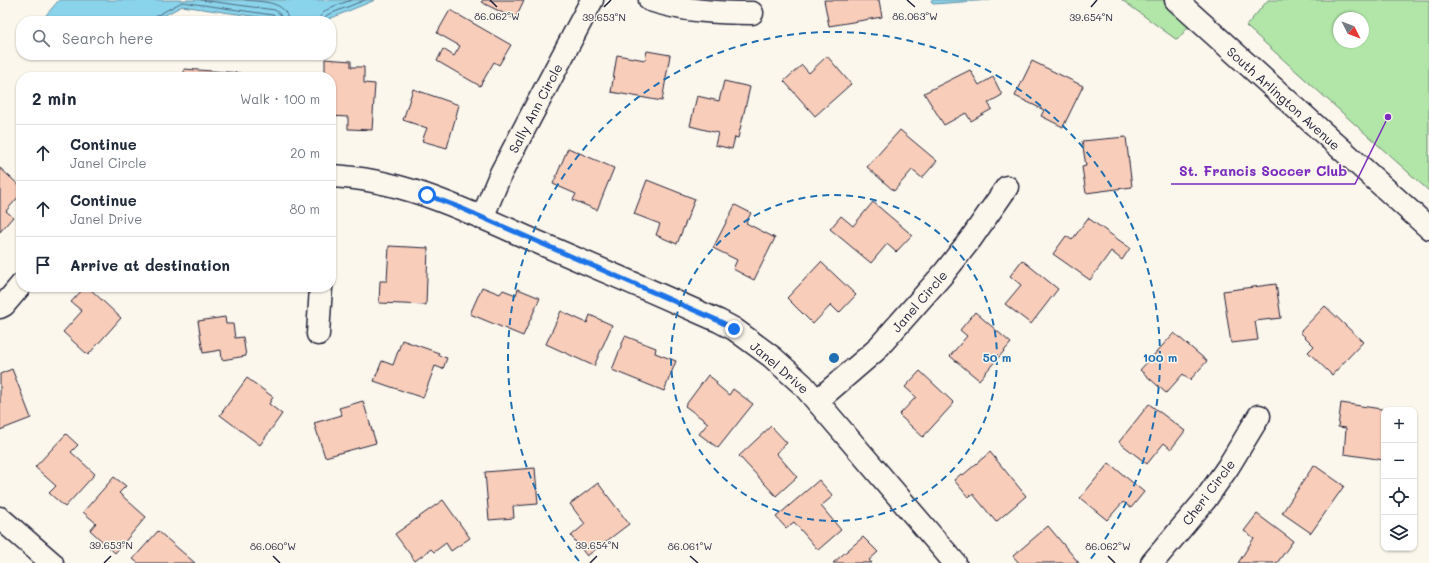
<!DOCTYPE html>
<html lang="en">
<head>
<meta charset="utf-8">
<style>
  :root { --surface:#fff; --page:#f2f2f3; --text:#1f2937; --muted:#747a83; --line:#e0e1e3 }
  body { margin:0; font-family:Mali,sans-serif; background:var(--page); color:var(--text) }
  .controls { position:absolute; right:12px; bottom:12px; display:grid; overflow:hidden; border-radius:8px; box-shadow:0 1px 3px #0004 }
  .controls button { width:36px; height:36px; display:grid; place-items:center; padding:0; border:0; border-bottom:1px solid var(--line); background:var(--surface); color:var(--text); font:20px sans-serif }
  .compass { position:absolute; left:1333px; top:12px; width:36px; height:36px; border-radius:50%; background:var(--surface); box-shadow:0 1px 3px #0004; rotate:132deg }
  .stop { position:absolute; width:12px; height:12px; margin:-9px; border:3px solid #1a73e8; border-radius:50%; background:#fff }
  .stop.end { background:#1a73e8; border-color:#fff; box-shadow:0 1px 4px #0008 }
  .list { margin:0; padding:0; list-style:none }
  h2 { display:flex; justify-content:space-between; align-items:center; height:52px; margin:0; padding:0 16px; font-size:17px }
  h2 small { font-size:13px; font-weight:400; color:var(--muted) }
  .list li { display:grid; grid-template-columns:26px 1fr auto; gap:12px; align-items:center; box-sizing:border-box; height:56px; padding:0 16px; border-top:1px solid var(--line) }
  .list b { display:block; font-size:15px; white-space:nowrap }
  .list p { margin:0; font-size:13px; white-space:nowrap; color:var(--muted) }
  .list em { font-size:13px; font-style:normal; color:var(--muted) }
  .icon { flex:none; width:22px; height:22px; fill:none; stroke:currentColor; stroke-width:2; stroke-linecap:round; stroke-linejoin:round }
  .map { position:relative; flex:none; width:1429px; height:563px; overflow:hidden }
  .search { position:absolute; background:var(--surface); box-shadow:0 1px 3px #0004; left:16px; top:16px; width:320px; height:44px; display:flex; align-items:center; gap:10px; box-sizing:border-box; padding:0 14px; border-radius:16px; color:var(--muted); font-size:15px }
  .panel { position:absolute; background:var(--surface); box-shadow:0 1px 3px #0004; left:16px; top:72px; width:320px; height:220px; border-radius:16px }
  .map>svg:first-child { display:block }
  .green { fill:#b1e6a8; stroke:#6a8472; fill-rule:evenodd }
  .water { fill:#8ad4eb; stroke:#608da5 }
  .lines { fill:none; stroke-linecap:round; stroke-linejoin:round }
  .shore { stroke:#4c6981; stroke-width:1 }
  .building { fill:#f8cdba; stroke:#22223b }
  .minor-casing { stroke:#22223b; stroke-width:25 }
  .tertiary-casing { stroke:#22223b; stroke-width:25 }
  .minor { stroke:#fbf7ec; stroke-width:22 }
  .tertiary { stroke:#fbf7ec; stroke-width:22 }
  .route { stroke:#1a73e8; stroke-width:5 }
  .ticks { fill:none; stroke:#22223b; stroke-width:1.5 }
  .ring { fill:none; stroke:#1f6fb2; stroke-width:2; stroke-dasharray:7 5 }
  .labels { text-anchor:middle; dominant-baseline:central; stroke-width:3; stroke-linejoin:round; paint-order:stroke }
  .street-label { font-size:13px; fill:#22223b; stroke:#fbf7ec }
  .ticks-label { font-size:10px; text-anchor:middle; fill:#22223b; stroke:#fbf7ec; stroke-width:3; stroke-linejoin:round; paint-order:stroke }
  .centre { fill:#1f6fb2; stroke:#fbf7ec; stroke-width:2 }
  .ring-label { font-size:12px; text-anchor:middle; font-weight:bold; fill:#1f6fb2; stroke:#fbf7ec; stroke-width:3; stroke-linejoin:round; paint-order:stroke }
  .leader { fill:none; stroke:#7b2cbf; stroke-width:1.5 }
  .callout-dot { fill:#7b2cbf; stroke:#fbf7ec; stroke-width:1.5 }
  .callout-label { font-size:14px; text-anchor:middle; font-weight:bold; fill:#7b2cbf; stroke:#fbf7ec; stroke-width:3; stroke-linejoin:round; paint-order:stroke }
</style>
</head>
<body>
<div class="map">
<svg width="1429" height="563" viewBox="0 0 1429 563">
  <rect width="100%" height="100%" fill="#fbf7ec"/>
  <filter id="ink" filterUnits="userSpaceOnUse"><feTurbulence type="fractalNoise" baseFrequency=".025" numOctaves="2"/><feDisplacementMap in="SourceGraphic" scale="8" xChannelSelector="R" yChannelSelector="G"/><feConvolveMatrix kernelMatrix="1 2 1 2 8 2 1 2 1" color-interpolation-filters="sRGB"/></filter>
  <g filter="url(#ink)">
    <!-- green -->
    <g class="green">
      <path d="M1122,0H1163L1190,25L1177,40Z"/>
      <path d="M1268,0H1429V191L1246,26ZM1339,18H1363V42H1339Z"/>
    </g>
    <!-- water -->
    <g class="water">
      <path d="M59,0H375L324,21H286L182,6L154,21H41Z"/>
      <path d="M931,0H990L933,4Z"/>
    </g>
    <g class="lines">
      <!-- shore -->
      <g class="shore">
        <path d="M201,0L275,10L280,14L282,21"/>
        <path d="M245,0C260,2 287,0 288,21"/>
        <path d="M154,21L156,16L182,2L273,15L276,17L277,21"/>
        <path d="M319,21C320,8 341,4 352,0"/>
        <path d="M324,21V18L327,15L365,0"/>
      </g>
    </g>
    <!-- building -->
    <g class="building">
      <path d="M483,0H524L515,19L481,2Z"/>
      <path d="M824,0H879L882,17L829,26Z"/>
      <path d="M450,10L511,45L499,65L494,62L480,86L437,61L443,49L454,56L460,46L437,33Z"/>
      <path d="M647,51L670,55L662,101L611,92L617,55L645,60Z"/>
      <path d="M827,56L851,84L815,116L784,81L802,65L809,73Z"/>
      <path d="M325,59L351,61V67H364V83L375,84L372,130L348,129V117L331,116V77H325Z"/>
      <path d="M1032,61L1083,86L1063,127L1041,116L1044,110L1015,96Z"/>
      <path d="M184,69L240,73V77H184Z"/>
      <path d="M970,70L979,85L993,77L1002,95L988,103L992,109L971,121L966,113L944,125L924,93Z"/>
      <path d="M154,73L155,77H134Z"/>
      <path d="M251,74L297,77H251Z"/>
      <path d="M724,81L750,87L738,138L735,137L732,149L715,145L718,133L690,126L697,96L719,101Z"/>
      <path d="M413,89L459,105L447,148L422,141L427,128L403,120Z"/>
      <path d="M900,130L937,161L922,178L912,170L894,191L867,167Z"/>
      <path d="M1126,137L1132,187L1086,193L1082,167L1086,166L1082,141Z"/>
      <path d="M568,148L614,168L597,210L573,200L576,194L553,184Z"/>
      <path d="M0,168L21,187V194L6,211L13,217L0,232Z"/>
      <path d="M647,180L695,199L677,244L656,235L660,224L634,214Z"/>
      <path d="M873,202L912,235L896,252L887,244L871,263L830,229L841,216L853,226Z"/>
      <path d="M735,205L751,213L746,223L775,238L754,280L733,269L737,260L713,248Z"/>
      <path d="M1088,218L1130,248L1122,260L1111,251L1090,280L1053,254L1066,236L1072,240Z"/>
      <path d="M389,246L428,248L426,305L379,303L380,281H387Z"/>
      <path d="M1022,260L1058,289L1031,324L1005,304L1021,285L1010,276Z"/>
      <path d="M821,262L856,295L839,313L831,305L813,324L787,298Z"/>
      <path d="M1276,284L1281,318L1255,321L1258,340L1231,343L1223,291Z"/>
      <path d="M85,287H88L121,318L88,355L63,332L82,311L71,302Z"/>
      <path d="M482,287L500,294L503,290L516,295L518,289L540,298L523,336L470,314Z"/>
      <path d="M1325,306L1363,342L1332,375L1308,352L1314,346L1300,332Z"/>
      <path d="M561,311L587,323L590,315L612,325L594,366L546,344Z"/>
      <path d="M975,312L1011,343L979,380L950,356L967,336L960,330Z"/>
      <path d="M225,317L226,324H233L235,338L243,337L246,356L222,360L221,350L203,353L198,321Z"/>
      <path d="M1174,333L1207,361L1190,380L1183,374L1166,393L1140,370Z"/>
      <path d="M625,336L656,348L655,353L676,361L664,391L612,370Z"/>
      <path d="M402,340L439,353L438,355L447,358L443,369L435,366L423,398L374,381L382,361L393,365Z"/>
      <path d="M12,369L31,418L0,430V374Z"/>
      <path d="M920,371L954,403L923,437L899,415L916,397L905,387Z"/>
      <path d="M708,375L717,382L716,384L729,395L733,389L753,404L718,448L699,434L708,423L685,406Z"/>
      <path d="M247,378L273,397L269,404L282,414L260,445L220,415Z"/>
      <path d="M363,401L376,443L325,457L314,423L342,415L339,408Z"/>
      <path d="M1341,403L1388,410H1384V460L1344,454L1346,428L1338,427Z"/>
      <path d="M1149,404L1185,431L1171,449L1164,443L1147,464L1119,442Z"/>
      <path d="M771,426L787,443L776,453L797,477L776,496L739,456Z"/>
      <path d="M66,434L78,445L71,452L95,474L65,507L49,493L56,486L35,467Z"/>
      <path d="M990,452L1026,496L996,522L973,494L968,497L954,480L961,474L963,475Z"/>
      <path d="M1109,463L1144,492L1131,508L1123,502L1107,520L1080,498Z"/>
      <path d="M1314,465L1344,486L1311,533L1282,513Z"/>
      <path d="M535,468L538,504L513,506L514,518L489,520L485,472Z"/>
      <path d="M114,477L126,486L119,493L146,517L115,553L90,530L96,523L83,512Z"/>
      <path d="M819,480L833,496L821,506L841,530L818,550L794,522L786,528L776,517Z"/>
      <path d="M598,483L629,524L587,556L571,536L585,524L570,504Z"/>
      <path d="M443,500L470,538L451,551L446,543L434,552L431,549L415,561L395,534Z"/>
      <path d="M1257,514L1293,541L1277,563H1238L1254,538L1244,531Z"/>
      <path d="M1048,526L1079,563H1019L1013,556Z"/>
      <path d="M158,531L195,563H138L133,559Z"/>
      <path d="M863,537L878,552L869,560L872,563H833Z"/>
    </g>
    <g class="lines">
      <!-- minor casing -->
      <g class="minor-casing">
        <g id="minor">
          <path d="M650,0C683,11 717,13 752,13"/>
          <path d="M331,176C404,179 469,212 535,241C596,267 658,294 719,321L734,329L772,357L803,385L955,563"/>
          <path d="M482,218L501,173L592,0"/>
          <path d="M0,307L4,305L21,285"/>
          <path d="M318,334L321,287"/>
          <path d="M817,401L875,351L944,273L970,240L1007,187"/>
          <path d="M0,518L52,563"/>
          <path d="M1152,563L1205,500L1228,467L1259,416"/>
        </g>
      </g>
      <!-- tertiary casing -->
      <g class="tertiary-casing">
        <path id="tertiary" d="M1176,0L1429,228"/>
      </g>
      <!-- minor -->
      <use href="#minor" class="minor"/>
      <!-- tertiary -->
      <use href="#tertiary" class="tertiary"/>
    </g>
  </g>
  <g class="lines" filter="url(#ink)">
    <!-- route -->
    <path class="route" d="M427,195L456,206L719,321L734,329"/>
  </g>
  <!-- ticks -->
  <path class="ticks" d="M490,0L497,7M907,0L915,7M604,7L611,0M1091,7L1097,0M273,556L280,563M690,556L698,563M1108,556L1115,563M104,563L111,556M590,563L597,556"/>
  <!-- distance rings -->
  <g class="ring">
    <circle cx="834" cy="358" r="163"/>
    <path d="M579 561A326 326 0 1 1 1089 561"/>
  </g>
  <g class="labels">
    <!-- street labels -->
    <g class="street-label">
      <text transform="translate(1284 98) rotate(42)">South Arlington Avenue</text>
      <text transform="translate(535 108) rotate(-62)">Sally Ann Circle</text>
      <text transform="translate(919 301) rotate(-49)">Janel Circle</text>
      <text transform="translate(780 367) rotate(41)">Janel Drive</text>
      <text transform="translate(1208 492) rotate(-53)">Cheri Circle</text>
    </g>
  </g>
  <g class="ticks-label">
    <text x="915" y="20">86.063°W</text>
    <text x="497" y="20">86.062°W</text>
    <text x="604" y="21">39.653°N</text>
    <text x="1091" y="21">39.654°N</text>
    <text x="111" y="549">39.653°N</text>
    <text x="597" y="549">39.654°N</text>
    <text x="273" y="550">86.060°W</text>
    <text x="690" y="550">86.061°W</text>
    <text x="1108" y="550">86.062°W</text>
  </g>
  <circle cx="834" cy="358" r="6" class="centre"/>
  <g class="ring-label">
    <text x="997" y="362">50 m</text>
    <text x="1160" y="362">100 m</text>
  </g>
  <!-- callouts -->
  <path class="leader" d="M1388 117L1355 184H1171"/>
  <circle class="callout-dot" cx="1388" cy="117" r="4"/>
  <g class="callout-label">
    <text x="1263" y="176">St. Francis Soccer Club</text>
  </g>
</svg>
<div class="controls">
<button>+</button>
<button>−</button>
<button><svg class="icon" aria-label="locate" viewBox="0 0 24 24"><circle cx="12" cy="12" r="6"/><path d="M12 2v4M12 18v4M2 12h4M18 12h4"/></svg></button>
<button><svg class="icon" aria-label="layers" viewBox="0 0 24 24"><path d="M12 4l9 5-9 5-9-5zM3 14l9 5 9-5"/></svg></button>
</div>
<svg class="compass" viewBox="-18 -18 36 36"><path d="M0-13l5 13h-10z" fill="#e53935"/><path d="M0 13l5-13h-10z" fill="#747a83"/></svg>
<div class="stop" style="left:427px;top:195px"></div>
<div class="stop end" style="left:734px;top:329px"></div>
<div class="search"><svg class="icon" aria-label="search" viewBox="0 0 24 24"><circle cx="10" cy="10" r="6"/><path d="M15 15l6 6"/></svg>Search here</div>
<section class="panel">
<h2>2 min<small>Walk · 100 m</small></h2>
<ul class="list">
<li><svg class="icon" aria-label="ahead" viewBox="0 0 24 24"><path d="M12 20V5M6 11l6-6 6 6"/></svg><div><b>Continue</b><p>Janel Circle</p></div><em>20 m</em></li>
<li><svg class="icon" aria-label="ahead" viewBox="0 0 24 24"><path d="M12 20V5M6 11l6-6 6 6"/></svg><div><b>Continue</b><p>Janel Drive</p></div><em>80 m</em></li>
<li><svg class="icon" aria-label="arrive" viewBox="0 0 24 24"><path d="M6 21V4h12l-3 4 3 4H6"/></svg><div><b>Arrive at destination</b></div></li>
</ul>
</section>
</div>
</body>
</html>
